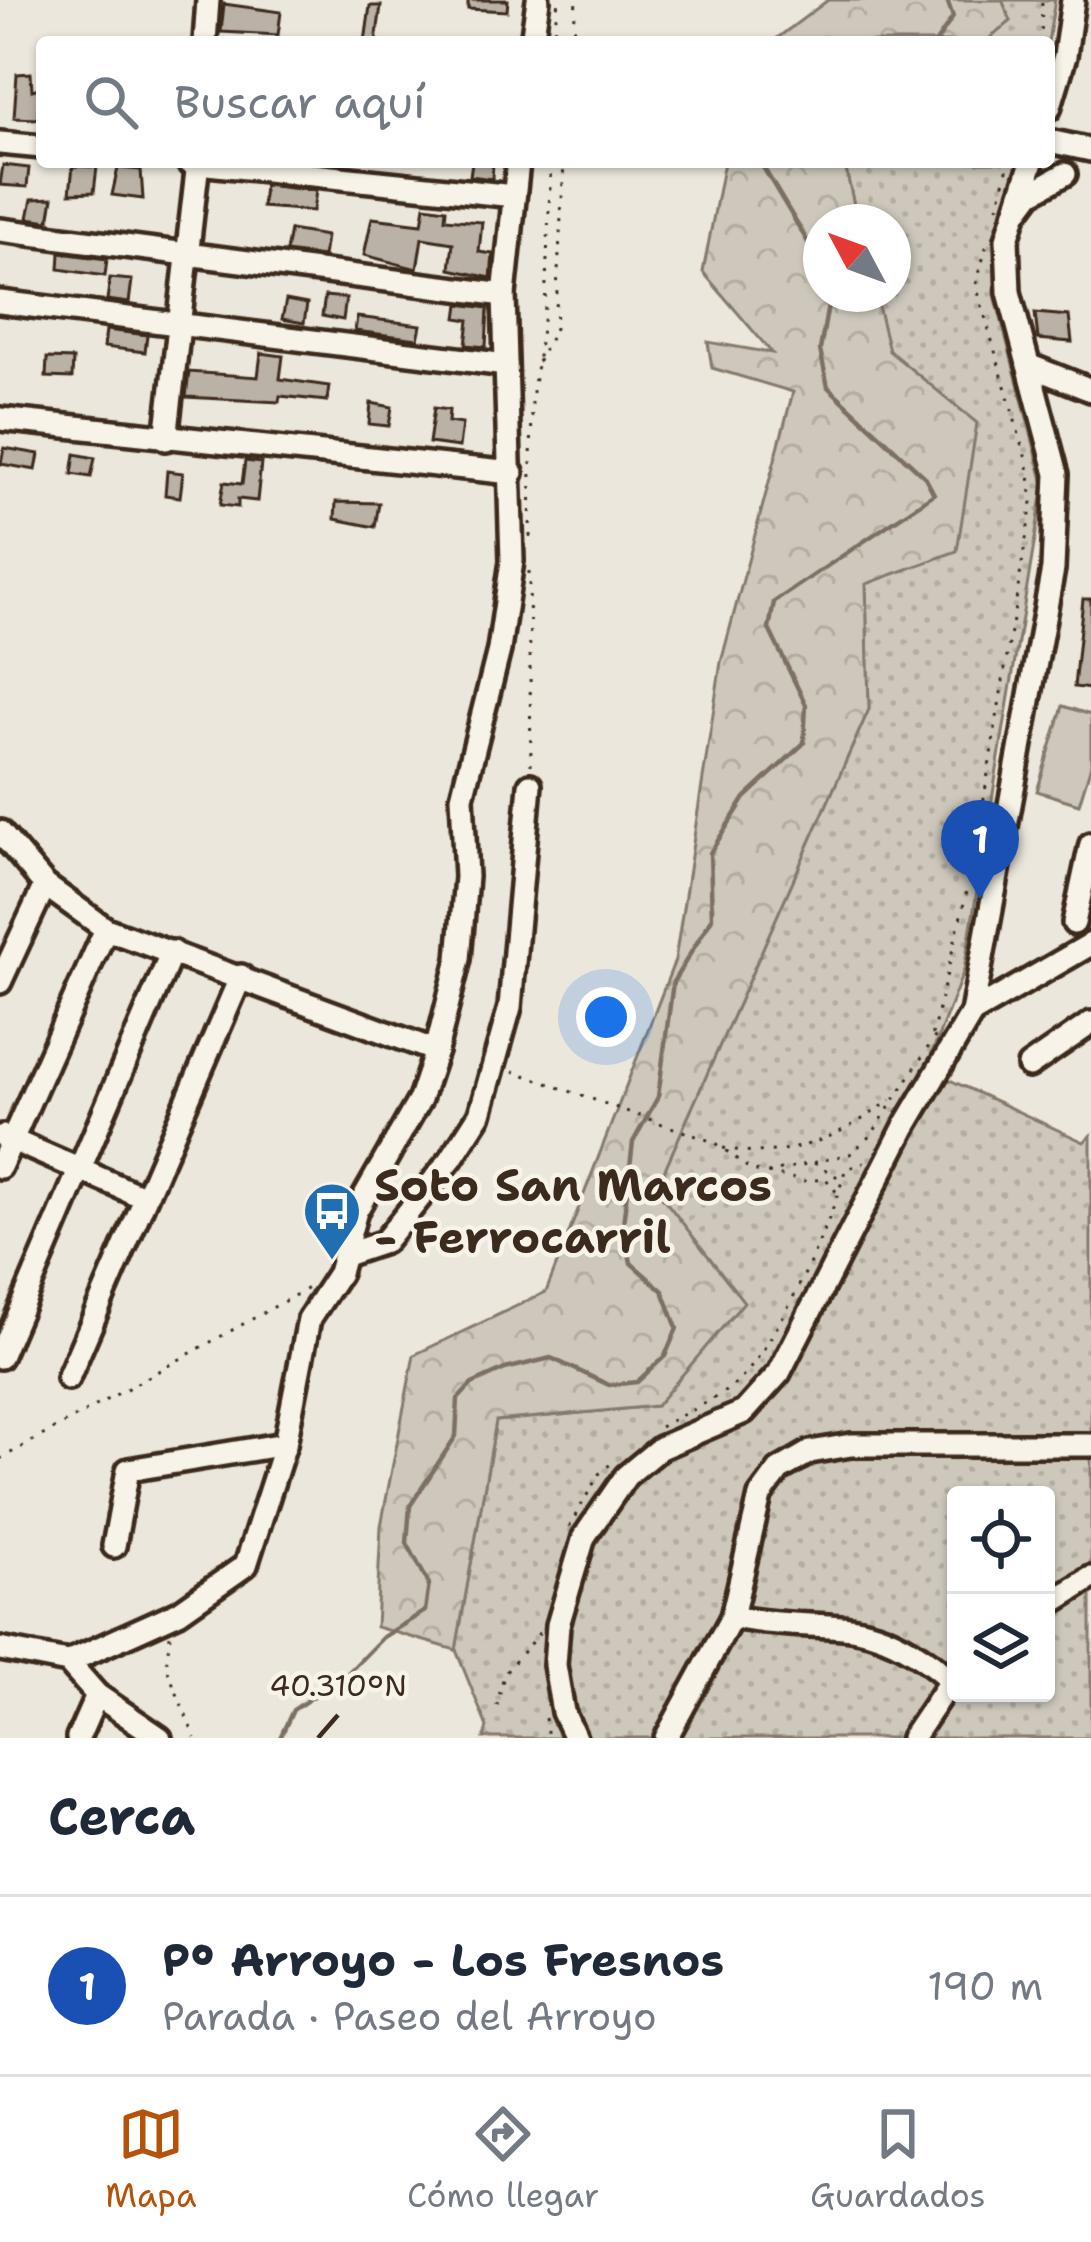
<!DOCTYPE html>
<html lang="es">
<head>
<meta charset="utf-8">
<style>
  :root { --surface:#fff; --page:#f2f2f3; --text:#1f2937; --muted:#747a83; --line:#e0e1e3; --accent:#b45309 }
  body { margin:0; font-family:"Shantell Sans",sans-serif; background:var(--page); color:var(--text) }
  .controls { position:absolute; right:36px; bottom:36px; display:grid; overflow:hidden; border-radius:12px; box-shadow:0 3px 9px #0004 }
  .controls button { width:108px; height:108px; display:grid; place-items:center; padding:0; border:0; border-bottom:3px solid var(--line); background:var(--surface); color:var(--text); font:60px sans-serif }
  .compass { position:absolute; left:803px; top:204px; width:108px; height:108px; border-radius:50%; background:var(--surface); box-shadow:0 3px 9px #0004; rotate:311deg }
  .you { position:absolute; left:606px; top:1017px; width:42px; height:42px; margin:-30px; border:9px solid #fff; border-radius:50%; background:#1a73e8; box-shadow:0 0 0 18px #1a73e833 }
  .badge { display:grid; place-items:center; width:78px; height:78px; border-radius:50%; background:var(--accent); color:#fff; font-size:39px; font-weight:700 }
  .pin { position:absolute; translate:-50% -99px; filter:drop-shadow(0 3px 6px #0008) }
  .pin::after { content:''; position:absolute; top:63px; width:42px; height:36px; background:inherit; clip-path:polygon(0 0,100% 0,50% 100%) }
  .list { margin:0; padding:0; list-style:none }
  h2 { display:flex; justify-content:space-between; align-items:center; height:156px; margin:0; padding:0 48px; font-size:51px }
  h2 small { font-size:39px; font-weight:400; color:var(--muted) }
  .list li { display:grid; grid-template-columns:78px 1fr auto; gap:36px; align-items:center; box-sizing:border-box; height:180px; padding:0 48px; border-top:3px solid var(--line) }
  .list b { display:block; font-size:45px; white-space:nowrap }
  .list p { margin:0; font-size:39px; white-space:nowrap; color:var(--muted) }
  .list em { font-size:39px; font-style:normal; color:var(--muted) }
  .icon { flex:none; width:66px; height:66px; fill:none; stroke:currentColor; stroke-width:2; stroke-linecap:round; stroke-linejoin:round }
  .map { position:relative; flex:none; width:1091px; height:1738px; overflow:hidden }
  .search { position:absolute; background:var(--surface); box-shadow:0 3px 9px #0004; left:36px; right:36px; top:36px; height:132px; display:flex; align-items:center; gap:30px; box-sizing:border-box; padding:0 42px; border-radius:12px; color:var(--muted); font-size:45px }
  .sheet { height:336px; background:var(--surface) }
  nav { display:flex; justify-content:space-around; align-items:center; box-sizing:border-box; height:168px; border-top:3px solid var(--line); background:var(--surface); font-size:33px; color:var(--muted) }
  nav a { display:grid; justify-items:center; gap:6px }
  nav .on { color:var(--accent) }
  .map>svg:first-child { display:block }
  .grass { fill:url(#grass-dots); stroke:#84796d; stroke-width:3; fill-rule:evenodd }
  .forest { fill:url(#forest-crowns); stroke:#84796d; stroke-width:3 }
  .park { fill:#cec8bc; stroke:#84796d; stroke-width:3 }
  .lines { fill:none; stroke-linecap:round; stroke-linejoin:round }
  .stream { stroke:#7c7064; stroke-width:4.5 }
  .building { fill:#bab2a7; stroke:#3b2a1e; stroke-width:3 }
  .minor-casing { stroke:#3b2a1e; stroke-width:30 }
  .path { stroke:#3b2a1e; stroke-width:3; stroke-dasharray:3 9; stroke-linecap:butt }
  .minor { stroke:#f7f3e8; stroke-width:21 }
  .ticks { fill:none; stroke:#3b2a1e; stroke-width:4.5 }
  .labels { text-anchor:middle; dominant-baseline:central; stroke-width:9; stroke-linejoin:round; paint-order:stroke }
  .poi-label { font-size:45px; font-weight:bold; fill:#3b2a1e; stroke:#f7f3e8; text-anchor:start }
  .ticks-label { font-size:30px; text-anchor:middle; fill:#3b2a1e; stroke:#f7f3e8; stroke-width:9; stroke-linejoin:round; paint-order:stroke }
</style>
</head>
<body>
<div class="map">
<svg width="1091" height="1738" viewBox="0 0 1091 1738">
  <defs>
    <pattern id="grass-dots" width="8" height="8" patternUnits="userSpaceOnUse" patternTransform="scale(3)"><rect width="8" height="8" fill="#cec8bc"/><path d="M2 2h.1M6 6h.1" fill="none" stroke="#b2aca1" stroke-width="1.8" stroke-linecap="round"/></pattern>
    <pattern id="forest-crowns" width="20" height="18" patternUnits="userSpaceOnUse" patternTransform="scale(3)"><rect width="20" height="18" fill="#cec8bc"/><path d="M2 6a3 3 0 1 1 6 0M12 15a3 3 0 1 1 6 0" fill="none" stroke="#b2aca1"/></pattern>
  </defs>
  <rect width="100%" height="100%" fill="#ece7dc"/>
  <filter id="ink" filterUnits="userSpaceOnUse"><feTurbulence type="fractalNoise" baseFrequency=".00833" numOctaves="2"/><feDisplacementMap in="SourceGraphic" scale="24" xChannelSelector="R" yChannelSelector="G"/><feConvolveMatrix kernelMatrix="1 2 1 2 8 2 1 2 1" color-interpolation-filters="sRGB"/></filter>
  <g filter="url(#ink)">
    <!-- grass -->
    <g class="grass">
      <path d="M1002,0H1055L1048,42H985L1011,21Z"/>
      <path d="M844,162H1019L995,244V295L1044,484L964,970L926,1069L1084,1142L1091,1135V1738H484L487,1727L456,1650L496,1421L656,1406V1189L869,709L866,583L976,423L889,351L875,294H893V222H858ZM956,1495H1046V1693H956Z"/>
    </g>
    <!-- forest -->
    <g class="forest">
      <path d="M828,0H1002L1011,21L985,42H772Z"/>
      <path d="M724,162H844L858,222H821V294H875L889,351L977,423L957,551L866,584L869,709L656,1189L744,1302L656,1406L496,1421L456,1650L376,1627L381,1526L414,1355L546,1292L675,960L721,662L793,392L712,368L708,342L772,353L703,272Z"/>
    </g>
    <!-- park -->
    <path class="park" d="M1063,706L1091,715V765L1079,804L1037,791Z"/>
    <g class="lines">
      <!-- stream -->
      <g class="stream">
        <path d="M936,42L953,17L947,0"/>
        <path d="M760,162L821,264"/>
        <path d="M280,1738L293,1710L347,1674L383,1637L425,1611L429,1584L407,1543L410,1506L456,1436L458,1399L472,1384L505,1369L551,1358L609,1385L637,1382L665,1356L677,1328L663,1291L631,1263L623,1224L633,1142L658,1097L673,982L712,918L710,853L745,798L804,743L806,705L769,629L774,602L934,494L925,477L828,387L820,350L830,294"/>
      </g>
    </g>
    <!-- building -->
    <g class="building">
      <path d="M468,0H508L507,11L468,9Z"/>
      <path d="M224,4L281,12L278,35L221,32Z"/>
      <path d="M370,6H381L376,42H365Z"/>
      <path d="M31,73L32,90L39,88L38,119L14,118L17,74Z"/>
      <path d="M472,162H493L492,179L470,176Z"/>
      <path d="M3,165L29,168L27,187L0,185Z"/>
      <path d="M73,166L97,167L94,192L70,193Z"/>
      <path d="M118,168L141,170L143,199L112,195Z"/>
      <path d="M264,185L316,191L313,211L262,207Z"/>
      <path d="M53,198L49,221L28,218L32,199Z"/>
      <path d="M425,206L446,209L445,219L482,222L479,252L493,254L491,278L450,269L453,243L422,238L417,269L364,255L372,218L422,224Z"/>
      <path d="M290,230L326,236L323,257L286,252Z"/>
      <path d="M60,253L107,259L105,276L59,269Z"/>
      <path d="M110,278L132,280L129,303L107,300Z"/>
      <path d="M325,296L346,298L343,320L322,316Z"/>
      <path d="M286,300L307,304L304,323L282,319Z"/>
      <path d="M459,304L488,308L486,347L466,345L469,320L457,318Z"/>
      <path d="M1035,313L1069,316L1072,342L1038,339Z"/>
      <path d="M357,317L421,325L418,339L355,331Z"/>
      <path d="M106,330L147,335L145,352L104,347Z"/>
      <path d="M261,353L283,356L280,379L329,386L327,401L280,396L279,402L186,397L189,372L258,377Z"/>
      <path d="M47,358L73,359L72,378L46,377Z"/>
      <path d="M371,403L392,407L389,426L369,424Z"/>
      <path d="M434,408L449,410L448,422L462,424L459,447L429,443Z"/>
      <path d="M4,448L39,454L36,470L1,464Z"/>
      <path d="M75,454L95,458L91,477L72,474Z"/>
      <path d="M245,461L261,463L257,501L238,499V507L220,505L224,482L242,484Z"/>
      <path d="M167,471L183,473L180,497L165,495Z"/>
      <path d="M336,502L379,503L375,527L335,519Z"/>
      <path d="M1083,599H1091V689L1074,687Z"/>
    </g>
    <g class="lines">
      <!-- minor casing -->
      <g class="minor-casing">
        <g id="minor">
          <path d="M205,42L208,0"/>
          <path d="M532,42L538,0"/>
          <path d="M1049,109L1065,56L1073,0"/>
          <path d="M1049,141L1091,150"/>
          <path d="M0,143L42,147"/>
          <path d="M188,162L514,196"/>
          <path d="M1019,209L1031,193L1065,174"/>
          <path d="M0,230L504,295"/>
          <path d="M0,302L506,365"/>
          <path d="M1028,365L1091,390"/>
          <path d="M0,419L512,473"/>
          <path d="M166,439L198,162"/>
          <path d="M0,832L45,885L106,929L436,1051"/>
          <path d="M1074,923L1091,844"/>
          <path d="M0,982L45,885"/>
          <path d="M972,1013L1091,944"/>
          <path d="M1029,1066L1091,1023"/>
          <path d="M3,1136L145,1198"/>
          <path d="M0,1167L106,929"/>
          <path d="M345,1255L384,1242L451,1159L480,1114L510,1007L530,785"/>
          <path d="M0,1357L172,952"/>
          <path d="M68,1378L241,976"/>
          <path d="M114,1546L128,1470L285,1444"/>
          <path d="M1046,1606L1091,1578"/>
          <path d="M732,1617L760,1496L779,1470L810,1452L851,1445H1091"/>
          <path d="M0,1649L68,1662L97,1695L160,1738"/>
          <path d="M68,1662L179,1612L246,1565L285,1444L309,1319L339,1273L356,1211L420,1099L436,1051L459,959L466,877L462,797L499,650L512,561L504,295L518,162"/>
          <path d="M78,1738L97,1695"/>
          <path d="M575,1738L563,1712L555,1665L558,1625L584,1537L626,1476L660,1448L744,1412L779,1373L904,1128L972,1013L1053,569L1057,474L1009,292L1007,239L1032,162"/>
          <path d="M666,1738L732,1617C832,1636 864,1605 951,1680L912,1738"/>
        </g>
      </g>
      <!-- path -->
      <g class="path">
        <path d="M553,42L558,0"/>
        <path d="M573,42L576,0"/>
        <path d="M1041,42L1042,0"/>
        <path d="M998,207L1009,162"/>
        <path d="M538,362L555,328L564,162"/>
        <path d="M530,537L532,399L545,307L551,162"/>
        <path d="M529,571L531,765"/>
        <path d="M932,1035L973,866L1032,502L1028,466L976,285L988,240"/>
        <path d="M513,1071L716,1143L751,1170L768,1173L850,1154L872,1134L940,1029"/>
        <path d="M723,1148C789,1161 838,1138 891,1100"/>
        <path d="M814,1163L841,1179"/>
        <path d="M768,1173L804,1181L826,1179L838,1194"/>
        <path d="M660,1427C684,1413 712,1402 734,1385C771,1357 834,1218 845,1170L864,1162"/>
        <path d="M0,1459L308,1288"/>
        <path d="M569,1527L599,1474L614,1461"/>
        <path d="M170,1635L166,1666L195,1738"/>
        <path d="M497,1706L504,1674L540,1632"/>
        <path d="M545,1718L548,1738"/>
      </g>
      <!-- minor -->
      <use href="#minor" class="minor"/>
    </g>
  </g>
  <!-- ticks -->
  <path class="ticks" d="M318,1738L338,1715"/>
  <!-- icons -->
  <defs>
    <g id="bus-pin" transform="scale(3)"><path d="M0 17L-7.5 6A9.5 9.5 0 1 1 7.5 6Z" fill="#1f6fb2" stroke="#f7f3e8"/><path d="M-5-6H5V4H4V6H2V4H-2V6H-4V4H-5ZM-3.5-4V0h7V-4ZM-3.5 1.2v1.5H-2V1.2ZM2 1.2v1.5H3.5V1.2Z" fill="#fff"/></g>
  </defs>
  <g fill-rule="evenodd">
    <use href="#bus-pin" x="332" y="1211"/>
  </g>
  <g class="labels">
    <!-- poi labels -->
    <g class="poi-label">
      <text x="374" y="1185">Soto San Marcos<tspan x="374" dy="52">- Ferrocarril</tspan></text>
    </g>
  </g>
  <g class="ticks-label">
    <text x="338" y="1696">40.310°N</text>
  </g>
</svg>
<div class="controls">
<button><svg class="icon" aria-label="locate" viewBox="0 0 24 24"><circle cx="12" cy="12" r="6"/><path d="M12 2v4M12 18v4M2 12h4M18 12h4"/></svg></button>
<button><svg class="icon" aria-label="layers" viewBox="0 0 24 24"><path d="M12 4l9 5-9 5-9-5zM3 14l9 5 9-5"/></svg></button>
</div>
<svg class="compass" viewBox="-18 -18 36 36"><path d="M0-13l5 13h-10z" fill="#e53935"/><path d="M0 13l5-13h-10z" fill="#747a83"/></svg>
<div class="you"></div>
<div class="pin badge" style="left:980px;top:899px;background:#1a4fb4">1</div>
<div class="search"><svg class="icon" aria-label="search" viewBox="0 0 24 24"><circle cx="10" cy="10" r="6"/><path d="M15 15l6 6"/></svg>Buscar aquí</div>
</div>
<section class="sheet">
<h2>Cerca<small></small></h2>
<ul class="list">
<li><span class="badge" style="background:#1a4fb4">1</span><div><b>Pº Arroyo - Los Fresnos</b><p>Parada · Paseo del Arroyo</p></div><em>190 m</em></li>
</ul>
</section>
<nav>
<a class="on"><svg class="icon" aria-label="map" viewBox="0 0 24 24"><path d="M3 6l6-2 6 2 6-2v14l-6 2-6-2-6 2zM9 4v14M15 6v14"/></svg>Mapa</a>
<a><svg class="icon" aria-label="directions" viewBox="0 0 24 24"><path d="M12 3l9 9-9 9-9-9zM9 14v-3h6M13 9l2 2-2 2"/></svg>Cómo llegar</a>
<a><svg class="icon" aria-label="saved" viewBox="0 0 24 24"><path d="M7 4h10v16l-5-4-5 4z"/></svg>Guardados</a>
</nav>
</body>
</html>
